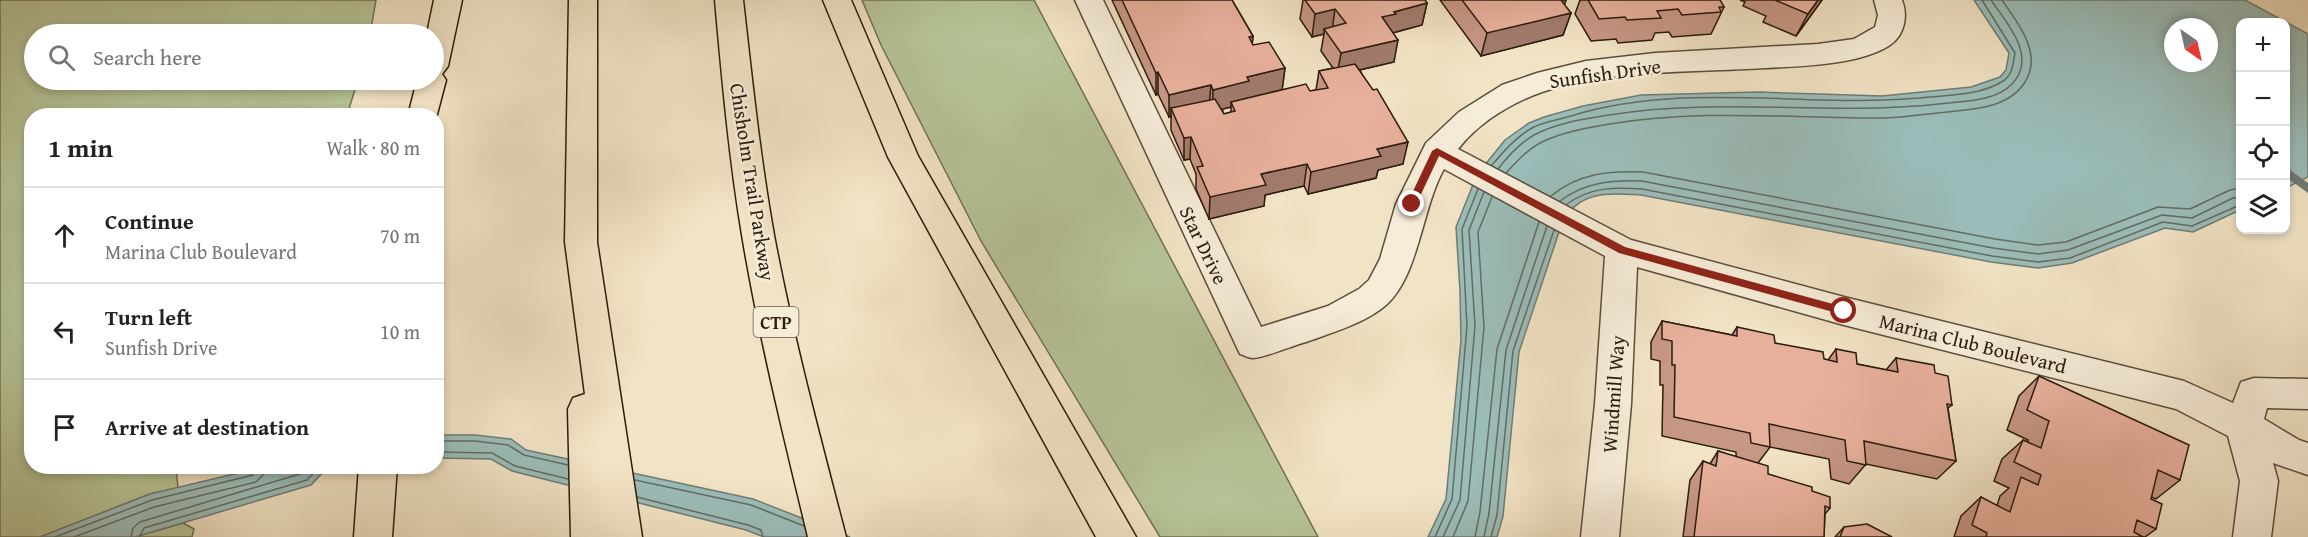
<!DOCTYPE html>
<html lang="en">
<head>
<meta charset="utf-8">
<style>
  :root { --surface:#fff; --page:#f6f6f6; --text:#222; --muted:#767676; --line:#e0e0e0 }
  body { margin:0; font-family:"Gentium Book Plus",serif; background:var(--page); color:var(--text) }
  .controls { position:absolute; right:18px; top:18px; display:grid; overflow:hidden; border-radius:12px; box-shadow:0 3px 9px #0003 }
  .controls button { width:54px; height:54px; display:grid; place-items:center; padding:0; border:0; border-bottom:2px solid var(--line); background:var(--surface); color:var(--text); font:30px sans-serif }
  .compass { position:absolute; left:2164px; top:18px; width:54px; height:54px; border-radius:50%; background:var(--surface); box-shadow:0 3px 9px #0003; rotate:146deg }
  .stop { position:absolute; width:18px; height:18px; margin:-14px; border:4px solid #8f2418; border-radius:50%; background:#fff }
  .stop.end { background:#8f2418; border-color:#fff; box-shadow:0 2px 6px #0008 }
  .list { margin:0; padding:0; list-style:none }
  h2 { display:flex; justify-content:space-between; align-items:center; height:78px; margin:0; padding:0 24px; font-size:26px }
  h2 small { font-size:20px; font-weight:400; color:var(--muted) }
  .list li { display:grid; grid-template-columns:39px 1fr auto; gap:18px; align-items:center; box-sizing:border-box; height:96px; padding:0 24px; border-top:2px solid var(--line) }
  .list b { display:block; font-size:22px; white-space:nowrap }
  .list p { margin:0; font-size:20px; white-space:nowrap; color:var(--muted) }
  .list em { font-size:20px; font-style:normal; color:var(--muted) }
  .icon { flex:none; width:33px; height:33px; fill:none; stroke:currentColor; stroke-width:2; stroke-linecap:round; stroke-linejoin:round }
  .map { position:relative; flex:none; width:2308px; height:537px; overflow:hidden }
  .search { position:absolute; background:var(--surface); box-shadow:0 3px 9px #0003; left:24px; top:24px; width:420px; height:66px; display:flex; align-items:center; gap:15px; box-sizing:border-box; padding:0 21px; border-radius:33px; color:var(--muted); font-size:22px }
  .panel { position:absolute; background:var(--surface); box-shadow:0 3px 9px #0003; left:24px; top:108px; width:420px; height:366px; border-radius:24px }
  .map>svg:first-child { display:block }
  .green { fill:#b6c497; stroke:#717053; stroke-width:1.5 }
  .water { fill:#9bbdb9; stroke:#6f7c75; stroke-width:1.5; fill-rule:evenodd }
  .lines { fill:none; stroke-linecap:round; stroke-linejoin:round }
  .shore { stroke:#646c64; stroke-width:1.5 }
  .stream { fill:#6f7c75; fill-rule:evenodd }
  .minor-casing { stroke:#5d4d3c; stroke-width:3 }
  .highway-casing { stroke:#2c1b0f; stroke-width:3 }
  .minor { fill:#f6edd9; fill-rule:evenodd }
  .highway { fill:#f1e3c5; fill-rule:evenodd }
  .wall { fill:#c79786; stroke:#2c1b0f; stroke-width:1.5; fill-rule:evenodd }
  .shaded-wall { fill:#a27b6d; stroke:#2c1b0f; stroke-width:1.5 }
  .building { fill:#e7b09c; stroke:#2c1b0f; stroke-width:1.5 }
  .route { fill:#8f2418 }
  .labels { text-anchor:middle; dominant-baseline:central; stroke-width:5; stroke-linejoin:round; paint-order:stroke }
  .shield { fill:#f6edd9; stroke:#695a4c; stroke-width:1.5 }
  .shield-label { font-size:18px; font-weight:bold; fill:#2c1b0f }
  .street-label { font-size:20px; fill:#2c1b0f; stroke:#f6edd9 }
</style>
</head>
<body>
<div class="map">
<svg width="2308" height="537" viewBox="0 0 2308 537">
  <rect width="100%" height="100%" fill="#f1e3c5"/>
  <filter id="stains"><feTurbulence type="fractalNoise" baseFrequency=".00333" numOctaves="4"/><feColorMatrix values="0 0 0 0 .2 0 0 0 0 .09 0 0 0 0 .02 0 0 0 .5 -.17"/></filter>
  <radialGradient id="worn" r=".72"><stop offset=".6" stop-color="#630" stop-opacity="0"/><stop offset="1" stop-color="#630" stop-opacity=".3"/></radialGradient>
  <!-- green -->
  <g class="green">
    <path d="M0,0H376L370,34H34V80H358L347,115L32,116V466L176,467L178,488L150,494L40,537H0Z"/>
    <path d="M862,0H1034L1318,537H1160L981,241L881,45Z"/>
    <path d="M183,523L194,529L192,537H135Z"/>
  </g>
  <!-- water -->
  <g class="water">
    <path d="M1974,0H2245L2308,34V177L2286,188V22H2240V210L2193,232L2165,228L2072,263L2038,268L1991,262L1641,195C1609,193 1579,190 1562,223L1519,352L1503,516L1497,537H1428L1446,499L1461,340L1460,291L1456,227L1474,182L1484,166L1505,140L1529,123L1544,117L1583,106L1641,95L1758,92L1882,96L1971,87L2000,77L2006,70L2009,53ZM2173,27H2209V63H2173Z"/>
    <path d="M436,435H475L511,439L526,450L753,499L850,537H764L746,530L512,471L491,459L437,458Z"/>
    <path d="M263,467H360L325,470L311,485L135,537H40L150,494Z"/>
  </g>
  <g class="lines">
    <!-- shore -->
    <g class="shore">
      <path d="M1492,165C1504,151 1516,137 1532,128C1543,122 1558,120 1571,116C1683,81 1804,108 1919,98C1946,95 1980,96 2003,81C2013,75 2013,63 2015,53L1982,0"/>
      <path d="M1498,169C1508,156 1520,143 1534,135C1556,123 1584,119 1609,115C1718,97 1829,116 1939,104C1962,101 1995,102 2012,84C2038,57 2007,23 1991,0"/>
      <path d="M1506,173C1516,162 1527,150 1540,143C1561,132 1587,128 1610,124C1699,109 1789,118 1879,118C1902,118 1924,114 1947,112C1974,109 2009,108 2025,82C2043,54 2018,23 2002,0"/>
      <path d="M1551,196C1579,173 1608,171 1643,172L1995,239L2038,245L2066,242L2158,207L2190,209L2230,190L2240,188"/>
      <path d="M1560,201C1585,182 1612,180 1642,181L1993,248L2038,254L2068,250L2162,215L2192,218L2233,198L2240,197"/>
      <path d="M1567,204C1590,187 1615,187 1642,189L1992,256L2038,262L2070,258L2163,222L2192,226L2240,205"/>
      <path d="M436,441H475L508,445L524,455L568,465"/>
      <path d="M436,452L492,453L515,466L568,479"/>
      <path d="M635,480L751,505L804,526"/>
      <path d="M637,497L748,525L761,530L763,537"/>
      <path d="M55,537L152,500L253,475L257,466"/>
      <path d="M74,537L154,507L256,482L263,475L265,466"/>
      <path d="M131,537L133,528L140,522L303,473L310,466"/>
      <path d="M139,537L144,528L307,480L320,466"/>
      <path d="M1435,537L1452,499L1467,326L1462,229L1478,189"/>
      <path d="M1443,537L1460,500L1475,326L1469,230L1484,192"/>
      <path d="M1453,537L1468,501L1484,327L1478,232L1492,197"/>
      <path d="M1475,537L1480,512L1497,349L1539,222"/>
      <path d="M1484,537L1489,513L1506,350L1547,226"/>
      <path d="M1491,537L1497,515L1513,351L1554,230"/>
    </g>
    <!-- stream -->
    <path class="stream" d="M2286,167L2308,183V193L2286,177Z"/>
    <!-- minor casing -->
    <g class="minor-casing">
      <path id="minor" d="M1075,0H1103L1261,327L1328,306L1359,289L1369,280L1380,259L1396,204L1426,143L1459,112L1502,85L1537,73L1586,61L1655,53L1818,44L1854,39L1875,27L1878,15L1874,0H1902C1908,15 1905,35 1890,45C1860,65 1802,66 1766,68C1698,72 1628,70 1562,86C1523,96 1483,117 1458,149L1631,240L1844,297L2184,381L2233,403L2241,382L2254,378L2308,379V409L2267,408L2264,419L2299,440L2308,443V475L2273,463L2278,481L2271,537H2233L2240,481L2228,436L2176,409L1844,325L1637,267L1631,404L1619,537H1581L1595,404L1605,256L1444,169C1421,209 1419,282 1381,309C1359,325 1331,333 1306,342C1291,346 1267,357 1253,358C1249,358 1244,355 1240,354Z"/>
    </g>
    <!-- highway casing -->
    <g class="highway-casing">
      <g id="highway">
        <path d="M434,0H462L448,66L442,74L446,80L436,118V116H408L417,80H434V34H427Z"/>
        <path d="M569,0H597V242L642,537H571L568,409L573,398L585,394L565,242Z"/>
        <path d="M715,0H743C752,79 760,157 774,235C793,337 820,437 846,537H808C784,437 759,337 742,235C729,157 722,78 715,0Z"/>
        <path d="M823,0H851L918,156L1136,537H1096L888,157Z"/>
        <path d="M359,466H397L392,537H354Z"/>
      </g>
    </g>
    <!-- minor -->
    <use href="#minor" class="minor"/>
    <!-- highway -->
    <use href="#highway" class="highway"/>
  </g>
  <!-- wall -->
  <g class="wall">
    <path d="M1112,0H1232L1253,36L1252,44L1285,68L1282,90L1310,91L1316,90L1319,71L1333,68L1321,51L1324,34L1312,37L1300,19L1303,0H1425L1427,3L1422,25L1393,33L1394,62L1360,70L1403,164L1378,170L1376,178L1308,194L1304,186L1265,195L1264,206L1209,219L1196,189V174L1190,159L1184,160L1171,130V116L1169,117L1158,94L1156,95ZM1231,107V112L1224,114L1222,109Z"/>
    <path d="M1440,0H1566L1564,5L1571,13L1563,35L1481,56Z"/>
    <path d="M1580,0H1720L1724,7L1711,34L1672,37L1669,32L1655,33L1652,40L1618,43L1616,39L1591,41L1575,14Z"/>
    <path d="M1740,0H1822L1796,36L1763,22L1766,16L1743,6L1745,2Z"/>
    <path d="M1662,321L1732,335L1737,327L1775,343L1824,359L1828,360L1836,349L1857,364L1886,370L1896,358L1935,373L1952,405L1948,408L1956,461L1937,479L1866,464L1849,484L1831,479L1829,459L1770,447L1758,463L1768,474L1812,491L1830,508L1825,514L1824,537H1683L1690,480L1703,461L1710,464L1718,451L1736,457V452L1662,436L1663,385H1660V361L1651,359V342Z"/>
    <path d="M2039,376L2180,480L2156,499L2151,497L2156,529L2145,537H1954L1961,516L1981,497L1997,506L2000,496L2009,488L1994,481L2002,459L2023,440L2028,442V440L2007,430L2019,396Z"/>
    <path d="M1844,527L1892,537H1835Z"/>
  </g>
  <!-- shaded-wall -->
  <g class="shaded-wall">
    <path d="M1558,0H1566L1561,15L1571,13L1563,35L1481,56L1487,33Z"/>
    <path d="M1818,0H1822L1796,36L1808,14Z"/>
    <path d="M1427,3L1422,25L1392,33L1382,17L1394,12Z"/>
    <path d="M1335,9L1332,31L1324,29V34L1312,37L1315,14Z"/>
    <path d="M1253,36L1251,58L1249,37Z"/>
    <path d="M1398,40L1394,62L1337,75L1341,53Z"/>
    <path d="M1285,68L1282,90L1231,102V107L1212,112L1213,90L1247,77Z"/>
    <path d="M1158,72V94L1156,95V73Z"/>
    <path d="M1211,85L1209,107L1171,108V116L1169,117V95Z"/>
    <path d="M1191,137L1190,159L1184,160V138Z"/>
    <path d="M1408,142L1403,164L1378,170L1376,178L1308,194L1311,172L1377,149Z"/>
    <path d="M1307,164L1304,186L1265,195L1264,206L1209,219L1210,197L1261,174Z"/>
  </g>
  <!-- building -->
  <g class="building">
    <path d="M1122,0H1232L1253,36L1249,37L1253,45L1269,42L1285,68L1247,77L1249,81L1213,90L1211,85L1169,95L1158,72L1156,73Z"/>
    <path d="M1305,0H1425L1427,3L1394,12L1396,14L1382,17L1398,40L1341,53L1324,29L1346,23L1335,9L1315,14Z"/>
    <path d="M1462,0H1561L1571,13L1487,33Z"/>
    <path d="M1588,0H1720L1724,7H1719L1721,12L1682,15L1678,9L1657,11L1661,18L1627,20L1625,17L1599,19Z"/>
    <path d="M1775,0H1818L1808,14Z"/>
    <path d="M1355,64L1373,90L1377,89L1408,142L1377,149L1381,156L1311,172L1307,164L1261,174L1266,185L1210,197L1197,167L1203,166L1191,137L1184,138L1171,108L1215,99L1224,114L1235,111L1231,102L1306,84L1310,91L1328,88L1319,71Z"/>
    <path d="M1662,321L1737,336V327L1774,335L1775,343L1823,352L1824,359L1837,362L1836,349L1856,353L1857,364L1898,372L1896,358L1934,365L1935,373L1948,376L1952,405L1947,404L1956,461L1864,441L1866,465L1847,461L1845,440L1769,424L1770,447L1751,443L1750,433L1674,417L1675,365H1672V341L1662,339Z"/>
    <path d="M2039,376L2189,445L2180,480L2158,470L2151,499L2162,504L2156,529L2137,520L2134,532L2143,537H1986L1987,533L1972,525L1981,497L2010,512L2021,477L2038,485L2041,475L2014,462L2023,440L2041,448L2049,421L2027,410Z"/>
    <path d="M1718,451L1768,466V474L1812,487V491L1830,497V508L1825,506L1824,537H1694L1703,461L1716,466Z"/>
    <path d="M1867,524L1892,537H1840L1844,527Z"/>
  </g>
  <!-- route -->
  <path class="route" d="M1437,148L1625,247L1844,307L1849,311L1844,315L1619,253L1439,156L1415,207H1408L1407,204L1432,151Z"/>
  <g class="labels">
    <!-- shield labels -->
    <rect class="shield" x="753.5" y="307" width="45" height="30" rx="4.5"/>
    <g class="shield-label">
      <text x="776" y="322">CTP</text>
    </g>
    <!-- street labels -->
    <g class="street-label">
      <text transform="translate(1605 73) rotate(-8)">Sunfish Drive</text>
      <text transform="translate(753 182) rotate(81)">Chisholm Trail Parkway</text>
      <text transform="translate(1204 245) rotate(64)">Star Drive</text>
      <text transform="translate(1973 343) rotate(14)">Marina Club Boulevard</text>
      <text transform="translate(1613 394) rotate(-86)">Windmill Way</text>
    </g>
  </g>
  <rect width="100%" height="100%" filter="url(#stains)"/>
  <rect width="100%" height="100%" fill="url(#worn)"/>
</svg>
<div class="controls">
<button>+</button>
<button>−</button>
<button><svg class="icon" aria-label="locate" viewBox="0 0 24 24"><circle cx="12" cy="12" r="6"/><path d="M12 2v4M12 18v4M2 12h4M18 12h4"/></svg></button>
<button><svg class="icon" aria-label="layers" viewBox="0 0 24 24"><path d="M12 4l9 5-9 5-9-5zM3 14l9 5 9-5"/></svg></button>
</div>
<svg class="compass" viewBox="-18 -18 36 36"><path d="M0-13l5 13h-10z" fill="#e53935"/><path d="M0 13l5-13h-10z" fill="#767676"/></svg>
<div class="stop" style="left:1844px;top:311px"></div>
<div class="stop end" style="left:1412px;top:204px"></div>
<div class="search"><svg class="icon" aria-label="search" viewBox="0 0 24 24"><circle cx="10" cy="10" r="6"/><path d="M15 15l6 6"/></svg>Search here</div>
<section class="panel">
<h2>1 min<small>Walk · 80 m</small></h2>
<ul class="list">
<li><svg class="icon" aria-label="ahead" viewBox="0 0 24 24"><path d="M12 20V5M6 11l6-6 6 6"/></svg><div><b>Continue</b><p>Marina Club Boulevard</p></div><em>70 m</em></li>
<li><svg class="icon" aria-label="left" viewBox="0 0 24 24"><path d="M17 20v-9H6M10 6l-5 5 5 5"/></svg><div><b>Turn left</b><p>Sunfish Drive</p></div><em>10 m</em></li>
<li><svg class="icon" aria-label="arrive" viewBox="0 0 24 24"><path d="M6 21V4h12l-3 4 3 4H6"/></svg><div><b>Arrive at destination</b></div></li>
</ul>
</section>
</div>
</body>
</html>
